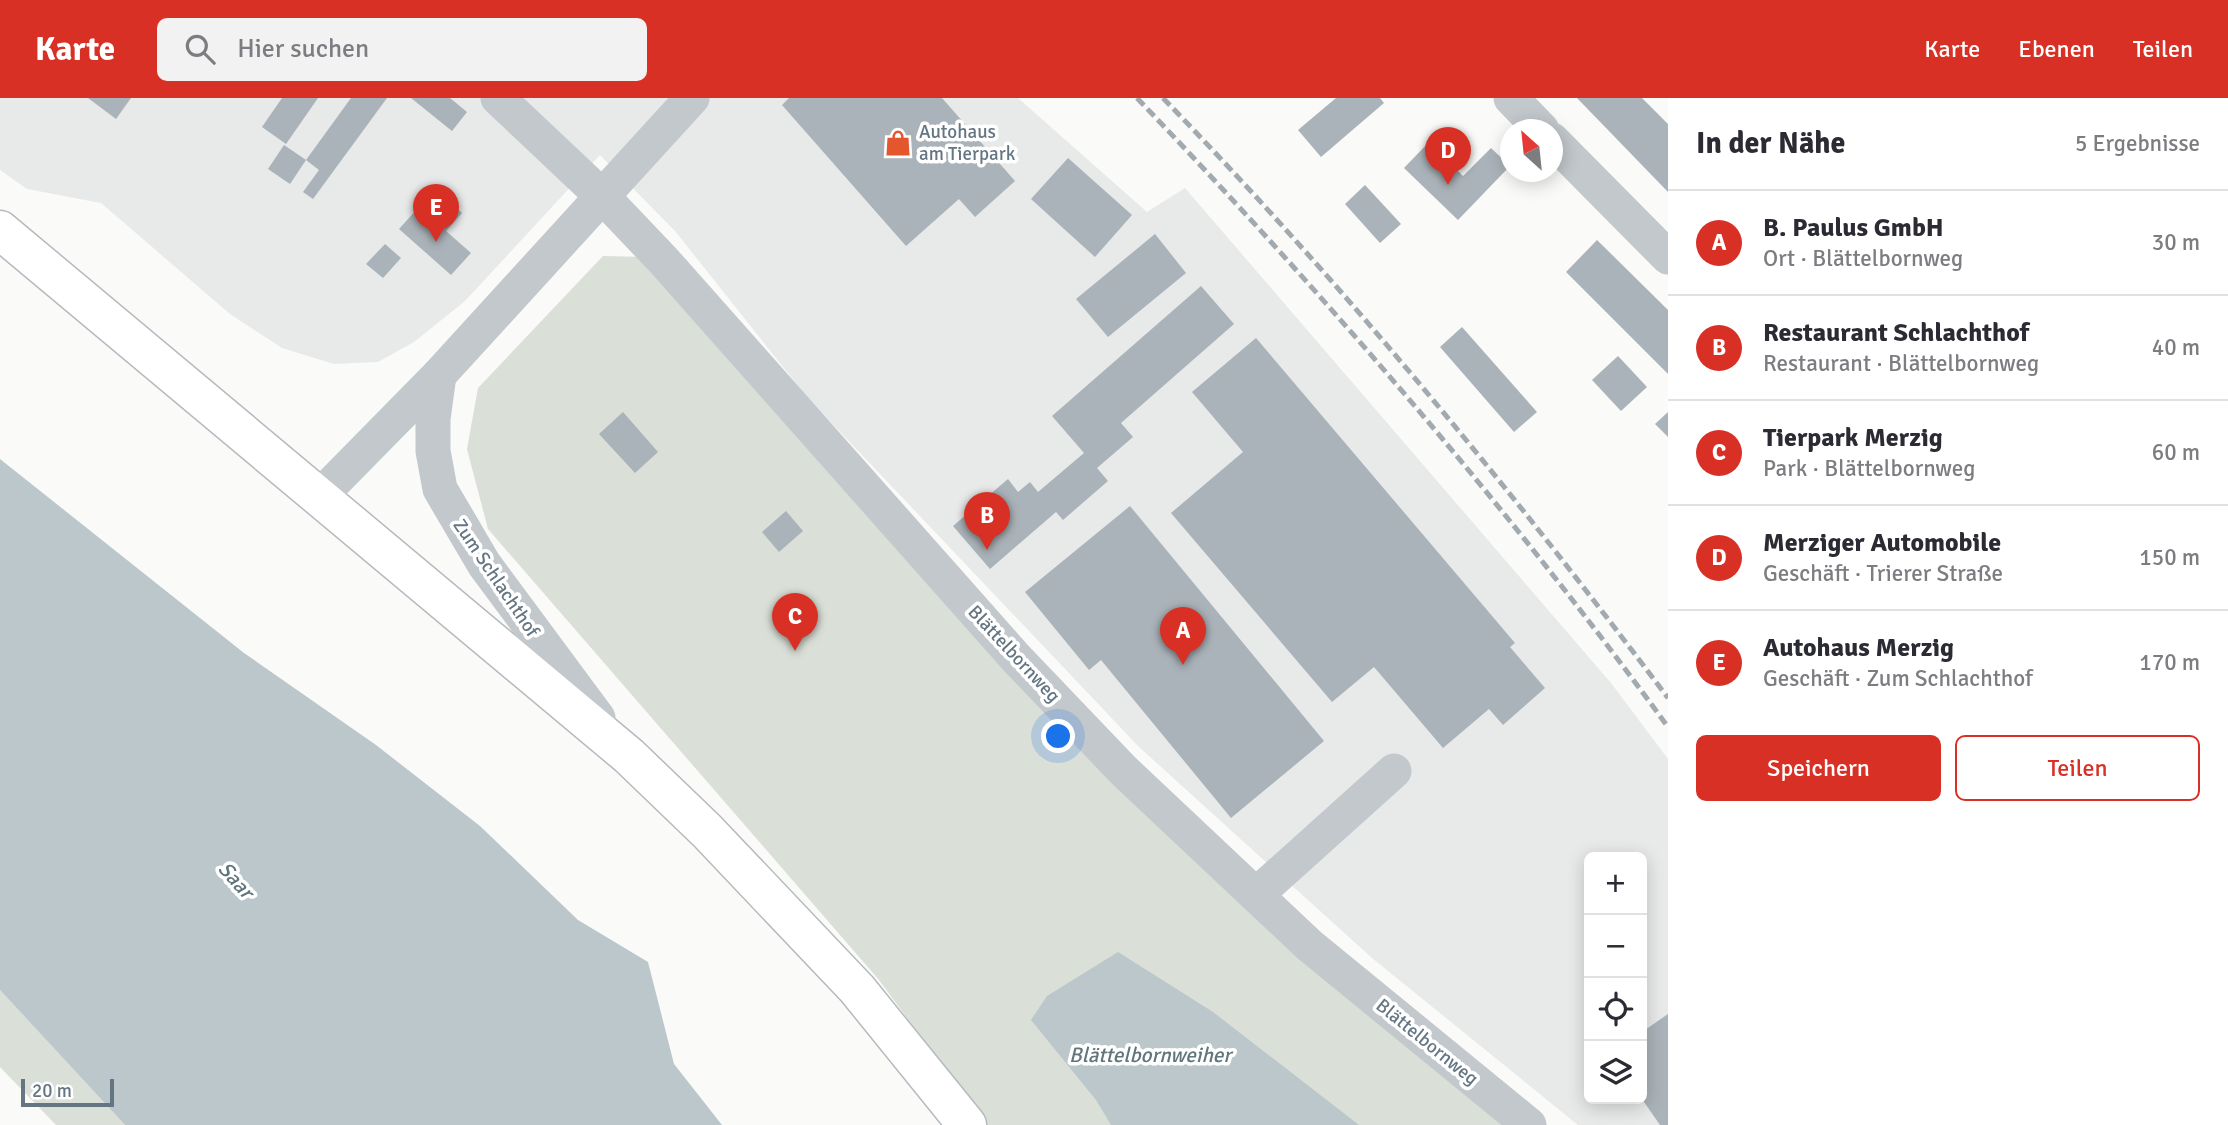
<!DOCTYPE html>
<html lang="de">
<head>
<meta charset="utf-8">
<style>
  :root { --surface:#fff; --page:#f2f2f3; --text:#2b2b33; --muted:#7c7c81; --line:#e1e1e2; --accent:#d93025 }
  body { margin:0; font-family:Signika,sans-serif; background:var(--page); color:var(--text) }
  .controls { position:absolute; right:21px; bottom:21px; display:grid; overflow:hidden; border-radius:10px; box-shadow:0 4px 18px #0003 }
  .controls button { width:63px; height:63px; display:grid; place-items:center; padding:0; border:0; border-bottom:2px solid var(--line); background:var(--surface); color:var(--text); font:35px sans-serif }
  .compass { position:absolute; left:1500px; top:21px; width:63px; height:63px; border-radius:50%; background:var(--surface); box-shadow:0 4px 18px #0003; rotate:333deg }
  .scale { position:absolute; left:21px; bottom:18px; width:93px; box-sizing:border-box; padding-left:7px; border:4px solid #657683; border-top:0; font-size:19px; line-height:24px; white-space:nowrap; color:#657683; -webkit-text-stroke:5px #fff; paint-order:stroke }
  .you { position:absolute; left:1059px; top:639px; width:24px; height:24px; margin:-18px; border:5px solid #fff; border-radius:50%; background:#1a73e8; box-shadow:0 0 0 10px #1a73e833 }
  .badge { display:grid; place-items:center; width:46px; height:46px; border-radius:50%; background:var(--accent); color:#fff; font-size:23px; font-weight:700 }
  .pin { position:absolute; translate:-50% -58px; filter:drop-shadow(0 2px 4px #0008) }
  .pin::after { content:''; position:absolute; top:37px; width:24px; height:21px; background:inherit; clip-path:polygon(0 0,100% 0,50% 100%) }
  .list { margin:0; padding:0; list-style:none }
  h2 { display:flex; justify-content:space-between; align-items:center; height:91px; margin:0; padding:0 28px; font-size:30px }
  h2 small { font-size:23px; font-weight:400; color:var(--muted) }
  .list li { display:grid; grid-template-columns:46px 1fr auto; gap:21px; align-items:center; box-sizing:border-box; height:105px; padding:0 28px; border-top:2px solid var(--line) }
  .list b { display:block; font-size:26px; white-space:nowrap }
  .list p { margin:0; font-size:23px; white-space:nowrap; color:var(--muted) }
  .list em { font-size:23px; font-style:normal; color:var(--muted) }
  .actions { display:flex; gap:14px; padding:21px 28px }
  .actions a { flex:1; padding:16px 0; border:2px solid var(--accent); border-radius:10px; text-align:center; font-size:24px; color:var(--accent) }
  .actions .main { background:var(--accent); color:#fff }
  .icon { flex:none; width:38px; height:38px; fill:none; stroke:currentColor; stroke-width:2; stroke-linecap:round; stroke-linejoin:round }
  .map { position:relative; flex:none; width:1668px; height:1027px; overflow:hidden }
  header { display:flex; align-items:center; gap:42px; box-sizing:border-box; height:98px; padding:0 35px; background:var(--accent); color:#fff }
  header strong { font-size:33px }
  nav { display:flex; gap:38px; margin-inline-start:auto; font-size:24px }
  .search { width:490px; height:63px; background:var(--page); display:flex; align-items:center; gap:18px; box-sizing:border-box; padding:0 24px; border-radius:10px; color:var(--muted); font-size:26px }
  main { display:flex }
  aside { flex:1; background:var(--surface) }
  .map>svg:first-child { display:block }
  .built { fill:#e8e9e9; fill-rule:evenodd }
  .green { fill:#dadfd7 }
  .water { fill:#bbc7cb }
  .building { fill:#aab3b9 }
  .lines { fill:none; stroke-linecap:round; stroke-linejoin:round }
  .major-casing { stroke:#b5babe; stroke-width:41 }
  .minor { stroke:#c3c8cc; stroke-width:35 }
  .major { stroke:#fff; stroke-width:38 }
  .rail { stroke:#a2aab0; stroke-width:5; stroke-dasharray:10 5; stroke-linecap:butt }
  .labels { text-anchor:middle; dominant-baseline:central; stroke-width:7; stroke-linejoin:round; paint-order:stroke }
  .poi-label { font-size:19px; fill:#657683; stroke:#fff; text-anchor:start }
  .street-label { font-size:19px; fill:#657683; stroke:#fff }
  .water-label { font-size:21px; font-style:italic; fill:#60757c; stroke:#fff }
</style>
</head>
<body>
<header>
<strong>Karte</strong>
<div class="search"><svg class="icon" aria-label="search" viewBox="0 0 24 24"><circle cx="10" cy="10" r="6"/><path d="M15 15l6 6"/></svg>Hier suchen</div>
<nav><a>Karte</a><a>Ebenen</a><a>Teilen</a></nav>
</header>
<main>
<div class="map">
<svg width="1668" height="1027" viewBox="0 0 1668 1027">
  <rect width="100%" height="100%" fill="#fafaf8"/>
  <!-- built -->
  <path class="built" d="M0,0H1018L1147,114L1185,90L1611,585L1668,661V1027H1578L1372,860L1139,649L806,298L675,133L600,57L465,203L414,244L378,264L334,266L282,250L230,216L101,105L27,91L0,72ZM1589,759H1642V1001H1589Z"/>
  <!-- green -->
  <g class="green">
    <path d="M603,158L645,159L1105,675L1506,1027H986L879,882L488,431L467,351L478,290Z"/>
    <path d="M0,892L125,1027H56L0,969Z"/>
  </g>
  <!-- water -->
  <g class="water">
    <path d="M0,361L244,555L376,647L480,728L578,822L648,864L674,966L722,1027H125L0,892Z"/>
    <path d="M1118,854L1213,914L1359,1027H1111L1096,1002L1031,922L1047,898Z"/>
  </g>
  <!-- building -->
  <g class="building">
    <path d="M88,0H131L116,21Z"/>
    <path d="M282,0H318L286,46L262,29Z"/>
    <path d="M351,0H387L313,101L303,94L319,72L306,62Z"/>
    <path d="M411,0H450L467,14L452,33Z"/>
    <path d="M789,0H942L1015,83L975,119L959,101L906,148L782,7Z"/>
    <path d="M1336,0H1380L1384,5L1321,59L1298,32Z"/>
    <path d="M1577,0H1642L1668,26V94Z"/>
    <path d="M1429,44L1463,78L1491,50L1510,68L1458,122L1404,70Z"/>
    <path d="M284,47L306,62L290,86L268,71Z"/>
    <path d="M1068,60L1132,117L1095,159L1031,101Z"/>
    <path d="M1365,87L1401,126L1380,145L1345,106Z"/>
    <path d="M435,91L462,115L446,133L471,155L451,177L399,131Z"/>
    <path d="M1155,136L1186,175L1108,239L1076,201Z"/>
    <path d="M1597,142L1668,212V276L1566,174Z"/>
    <path d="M385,146L401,160L383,180L366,166Z"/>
    <path d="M1201,188L1234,226L1121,325L1133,339L1097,370L1108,383L1063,422L1056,414L990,471L953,428L1008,381L1018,394L1030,384L1038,394L1084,355L1052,318Z"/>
    <path d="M1462,229L1537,314L1514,334L1440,249Z"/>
    <path d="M1256,240L1515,545L1510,549L1545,590L1503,627L1489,611L1443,650L1374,569L1332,604L1171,415L1243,354L1192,294Z"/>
    <path d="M1618,258L1647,289L1621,313L1592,282Z"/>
    <path d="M623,314L658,354L635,375L599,336Z"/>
    <path d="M1668,314V339L1655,326Z"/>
    <path d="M1130,408L1324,643L1231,720L1101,562L1089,572L1025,494Z"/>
    <path d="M786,413L803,433L779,454L762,434Z"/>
    <path d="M1668,916V1027H1660L1642,1001V934Z"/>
  </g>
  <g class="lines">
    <!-- major casing -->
    <g class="major-casing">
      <path id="major" d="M0,132L629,658L707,733L857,891L967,1027"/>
    </g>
    <!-- minor -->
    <g class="minor">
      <path d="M498,0L603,99L663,162L1016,560L1124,673L1309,847L1529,1027"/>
      <path d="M1511,0L1542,32"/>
      <path d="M1552,42L1668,159"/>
      <path d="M439,277L433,321V353L440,391L484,466L598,620"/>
      <path d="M319,399L439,277L692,0"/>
      <path d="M1256,797L1394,673"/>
    </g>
    <!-- major -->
    <use href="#major" class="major"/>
    <!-- rail -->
    <g class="rail">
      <path d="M1137,0C1326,198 1507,408 1668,629"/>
      <path d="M1163,0C1344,187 1511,391 1668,600"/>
    </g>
  </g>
  <!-- icons -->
  <defs>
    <g id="shop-bare" transform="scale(2.1)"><path d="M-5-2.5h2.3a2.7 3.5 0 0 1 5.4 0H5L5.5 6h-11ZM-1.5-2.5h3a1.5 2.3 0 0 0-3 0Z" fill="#e4572e" stroke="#fff" stroke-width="2.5" paint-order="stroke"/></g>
  </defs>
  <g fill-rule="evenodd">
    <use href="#shop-bare" x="898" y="45"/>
  </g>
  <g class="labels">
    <!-- poi labels -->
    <g class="poi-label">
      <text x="919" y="34">Autohaus<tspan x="919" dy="22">am Tierpark</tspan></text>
    </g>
    <!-- street labels -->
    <g class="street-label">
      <text transform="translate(496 480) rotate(56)">Zum Schlachthof</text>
      <text transform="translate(1014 556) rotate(47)">Blättelbornweg</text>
      <text transform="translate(1427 944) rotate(39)">Blättelbornweg</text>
    </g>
    <!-- water labels -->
    <g class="water-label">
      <text transform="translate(236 782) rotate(48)">Saar</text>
      <text x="1150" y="957">Blättelbornweiher</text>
    </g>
  </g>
</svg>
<div class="controls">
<button>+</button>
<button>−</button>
<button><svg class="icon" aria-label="locate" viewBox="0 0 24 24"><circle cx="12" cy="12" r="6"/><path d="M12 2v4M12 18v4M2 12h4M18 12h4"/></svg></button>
<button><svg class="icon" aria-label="layers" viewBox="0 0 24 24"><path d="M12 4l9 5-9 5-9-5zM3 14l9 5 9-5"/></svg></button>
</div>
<svg class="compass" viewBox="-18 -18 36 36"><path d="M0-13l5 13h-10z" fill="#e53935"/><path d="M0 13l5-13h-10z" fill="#7c7c81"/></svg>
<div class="scale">20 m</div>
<div class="you"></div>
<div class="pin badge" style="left:1183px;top:567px">A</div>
<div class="pin badge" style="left:987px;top:452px">B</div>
<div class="pin badge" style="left:795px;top:553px">C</div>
<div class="pin badge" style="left:1448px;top:87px">D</div>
<div class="pin badge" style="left:436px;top:144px">E</div>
</div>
<aside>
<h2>In der Nähe<small>5 Ergebnisse</small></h2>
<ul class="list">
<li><span class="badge">A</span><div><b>B. Paulus GmbH</b><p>Ort · Blättelbornweg</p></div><em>30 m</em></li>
<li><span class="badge">B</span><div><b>Restaurant Schlachthof</b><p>Restaurant · Blättelbornweg</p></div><em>40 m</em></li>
<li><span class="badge">C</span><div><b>Tierpark Merzig</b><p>Park · Blättelbornweg</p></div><em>60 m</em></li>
<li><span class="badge">D</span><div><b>Merziger Automobile</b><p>Geschäft · Trierer Straße</p></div><em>150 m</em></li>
<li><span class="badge">E</span><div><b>Autohaus Merzig</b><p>Geschäft · Zum Schlachthof</p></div><em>170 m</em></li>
</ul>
<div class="actions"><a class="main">Speichern</a><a>Teilen</a></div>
</aside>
</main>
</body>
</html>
